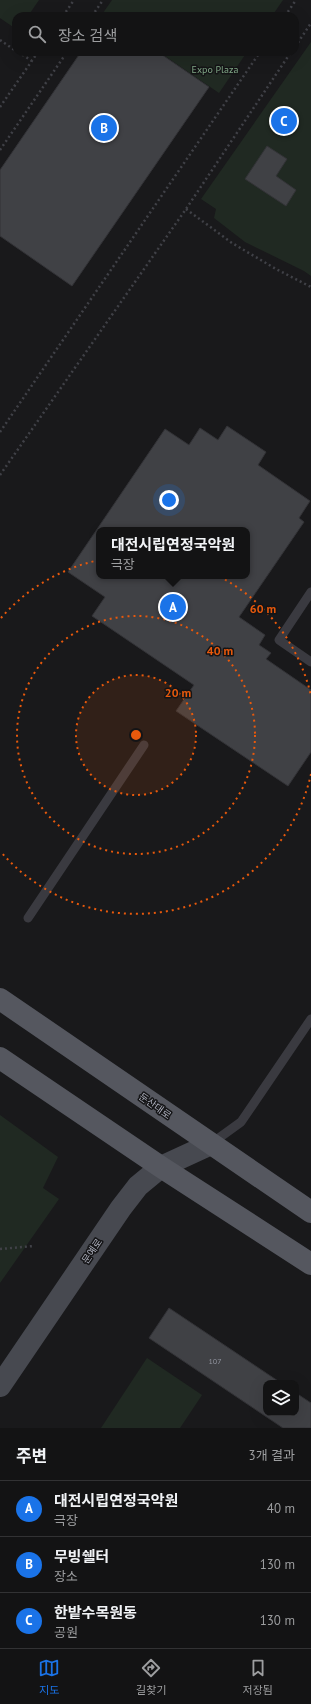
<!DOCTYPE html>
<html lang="ko">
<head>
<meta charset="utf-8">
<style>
  :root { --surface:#131314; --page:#1c1c1d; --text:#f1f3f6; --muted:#9d9ea0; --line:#323234; --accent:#1a73e8 }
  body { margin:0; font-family:"PT Sans","Noto Sans KR",sans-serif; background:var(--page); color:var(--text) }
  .controls { position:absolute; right:12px; bottom:12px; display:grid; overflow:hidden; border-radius:8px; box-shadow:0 4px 16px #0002 }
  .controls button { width:36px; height:36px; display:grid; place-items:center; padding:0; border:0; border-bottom:1px solid var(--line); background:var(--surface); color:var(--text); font:20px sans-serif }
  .you { position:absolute; left:169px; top:500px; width:14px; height:14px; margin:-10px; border:3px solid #fff; border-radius:50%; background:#1a73e8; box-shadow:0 0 0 6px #1a73e833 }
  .badge { display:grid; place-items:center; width:26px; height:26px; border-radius:50%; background:var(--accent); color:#fff; font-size:13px; font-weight:700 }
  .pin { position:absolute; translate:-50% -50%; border:2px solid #fff; box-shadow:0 1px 4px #0006 }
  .popup { position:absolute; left:96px; top:527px; width:154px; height:52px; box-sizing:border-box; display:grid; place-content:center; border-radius:8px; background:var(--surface); filter:drop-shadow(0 1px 3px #0005); font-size:13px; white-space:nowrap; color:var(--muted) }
  .popup b { font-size:15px; color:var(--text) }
  .popup::after { content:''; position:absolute; left:50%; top:100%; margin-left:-8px; border:8px solid transparent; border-top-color:var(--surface) }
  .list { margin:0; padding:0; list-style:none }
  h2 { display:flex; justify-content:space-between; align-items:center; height:52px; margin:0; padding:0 16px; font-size:17px }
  h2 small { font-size:13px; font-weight:400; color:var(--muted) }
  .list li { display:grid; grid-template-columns:26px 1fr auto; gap:12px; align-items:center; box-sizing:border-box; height:56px; padding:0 16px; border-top:1px solid var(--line) }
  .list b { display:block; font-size:15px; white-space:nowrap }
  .list p { margin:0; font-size:13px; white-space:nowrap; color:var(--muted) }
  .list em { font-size:13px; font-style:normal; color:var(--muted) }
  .icon { flex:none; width:22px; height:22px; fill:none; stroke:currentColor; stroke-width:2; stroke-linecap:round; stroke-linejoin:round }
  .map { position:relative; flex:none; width:311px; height:1428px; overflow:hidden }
  .search { position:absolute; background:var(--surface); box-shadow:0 4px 16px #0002; left:12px; right:12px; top:12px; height:44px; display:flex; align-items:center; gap:10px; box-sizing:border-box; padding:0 14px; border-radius:12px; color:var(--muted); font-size:15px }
  .sheet { height:220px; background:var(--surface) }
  nav { display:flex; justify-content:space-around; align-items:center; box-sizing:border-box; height:56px; border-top:1px solid var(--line); background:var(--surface); font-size:11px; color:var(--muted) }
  nav a { display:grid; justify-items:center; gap:2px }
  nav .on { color:var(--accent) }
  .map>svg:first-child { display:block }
  .green { fill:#202922 }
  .building { fill:#404145; stroke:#333337; fill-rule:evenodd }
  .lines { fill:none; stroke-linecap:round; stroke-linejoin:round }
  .path { stroke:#404147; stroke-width:2.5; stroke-dasharray:2 3; stroke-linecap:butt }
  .service { stroke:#3a3a40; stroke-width:9 }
  .secondary { stroke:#474950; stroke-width:22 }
  .primary { stroke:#55575f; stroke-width:22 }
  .ring { fill:none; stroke:#e8590c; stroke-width:2; stroke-dasharray:2 4 }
  .labels { text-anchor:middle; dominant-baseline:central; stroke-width:3; stroke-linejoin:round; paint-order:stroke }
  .number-label { font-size:8px; fill:#90939e }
  .park-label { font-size:10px; fill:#81a787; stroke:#141416 }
  .street-label { font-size:10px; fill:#abaebb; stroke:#141416 }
  .centre { fill:#e8590c; stroke:#141416; stroke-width:2 }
  .ring-label { font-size:12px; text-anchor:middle; font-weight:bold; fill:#e8590c; stroke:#141416; stroke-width:3; stroke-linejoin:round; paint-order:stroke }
</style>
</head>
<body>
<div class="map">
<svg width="311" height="1428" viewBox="0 0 311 1428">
  <rect width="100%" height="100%" fill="#19191b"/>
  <!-- green -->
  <g class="green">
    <path d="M0,0H39L28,16H16V29L0,18Z"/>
    <path d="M112,0H283L272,16H107L103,13Z"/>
    <path d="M311,42V276L304,271L245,242L214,218L216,209L201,199Z"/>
    <path d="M159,52H247L219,93Z"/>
    <path d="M0,1115L58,1157L43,1188L59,1199L0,1283Z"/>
    <path d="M147,1358L202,1395L180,1428H101Z"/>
  </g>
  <!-- building -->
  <g class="building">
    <path d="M81,52H158L209,87L72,286L0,236V170Z"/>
    <path d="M267,146L287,159L276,176L296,190L286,206L245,179Z"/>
    <path d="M227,426L266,452L258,465L310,501L299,518L304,522L239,617L265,635L259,645L271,653L266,659L311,690V752L288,786L176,711L194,685L92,616L105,597L68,572L165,429L189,445L200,428L218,440ZM99,530H247V576H99Z"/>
    <path d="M169,1308L281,1383H266V1413H296V1393L311,1403V1428H283L149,1338Z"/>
  </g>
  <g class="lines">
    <!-- path -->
    <g class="path">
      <path d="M63,16L74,0"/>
      <path d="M92,16L103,0"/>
      <path d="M285,16L296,0"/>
      <path d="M0,40L16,51"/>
      <path d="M295,47L311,23"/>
      <path d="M18,52L32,61"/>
      <path d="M0,107L38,52"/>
      <path d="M0,150L67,52"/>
      <path d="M186,209L232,243L276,269L311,287"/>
      <path d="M0,432L260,52"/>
      <path d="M0,475L186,209L291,52"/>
      <path d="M0,1249L34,1246"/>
    </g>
    <!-- service -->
    <g class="service">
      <path d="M311,592L279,640L311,662"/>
      <path d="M28,918L144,745"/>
      <path d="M212,1143L241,1122L311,1019"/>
    </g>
    <!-- secondary -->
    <path class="secondary" d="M0,1386L121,1208L138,1186L161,1167L211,1144"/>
    <!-- primary -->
    <g class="primary">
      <path d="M0,999L311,1212"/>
      <path d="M0,1058L161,1167L311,1264"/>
    </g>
  </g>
  <!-- distance rings -->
  <circle cx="136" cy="735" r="60" fill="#e8590c" fill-opacity=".12"/>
  <g class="ring">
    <circle cx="136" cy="735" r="60"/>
    <circle cx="136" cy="735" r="119"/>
    <path d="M311 774A179 179 0 0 1 1 852M1 618A179 179 0 0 1 311 696"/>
  </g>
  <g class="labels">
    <!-- number labels -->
    <g class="number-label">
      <text x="215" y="1361">107</text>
    </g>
    <!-- park labels -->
    <g class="park-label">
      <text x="215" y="69">Expo Plaza</text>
    </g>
    <!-- street labels -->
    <g class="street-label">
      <text transform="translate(155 1106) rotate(35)">둔산대로</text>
      <text transform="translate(92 1251) rotate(-56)">문예로</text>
    </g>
  </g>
  <circle cx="136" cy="735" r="6" class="centre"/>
  <g class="ring-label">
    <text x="263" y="613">60 m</text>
    <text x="220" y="655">40 m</text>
    <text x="178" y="697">20 m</text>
  </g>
</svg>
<div class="controls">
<button><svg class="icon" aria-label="layers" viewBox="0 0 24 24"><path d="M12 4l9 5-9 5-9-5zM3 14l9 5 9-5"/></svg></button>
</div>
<div class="you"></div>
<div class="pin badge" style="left:173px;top:607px">A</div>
<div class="popup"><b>대전시립연정국악원</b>극장</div>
<div class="pin badge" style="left:104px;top:128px">B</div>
<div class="pin badge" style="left:284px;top:121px">C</div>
<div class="search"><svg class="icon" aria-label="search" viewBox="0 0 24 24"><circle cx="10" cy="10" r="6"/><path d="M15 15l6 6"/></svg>장소 검색</div>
</div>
<section class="sheet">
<h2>주변<small>3개 결과</small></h2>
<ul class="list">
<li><span class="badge">A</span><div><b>대전시립연정국악원</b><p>극장</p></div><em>40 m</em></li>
<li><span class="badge">B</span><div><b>무빙쉘터</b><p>장소</p></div><em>130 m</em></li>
<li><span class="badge">C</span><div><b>한밭수목원동</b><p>공원</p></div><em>130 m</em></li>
</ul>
</section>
<nav>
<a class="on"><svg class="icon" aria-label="map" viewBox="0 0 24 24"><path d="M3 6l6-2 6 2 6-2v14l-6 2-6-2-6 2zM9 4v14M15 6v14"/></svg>지도</a>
<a><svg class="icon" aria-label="directions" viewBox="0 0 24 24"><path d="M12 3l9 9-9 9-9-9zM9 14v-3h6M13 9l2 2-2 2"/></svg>길찾기</a>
<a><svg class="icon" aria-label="saved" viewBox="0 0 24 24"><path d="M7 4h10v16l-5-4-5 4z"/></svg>저장됨</a>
</nav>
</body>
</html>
